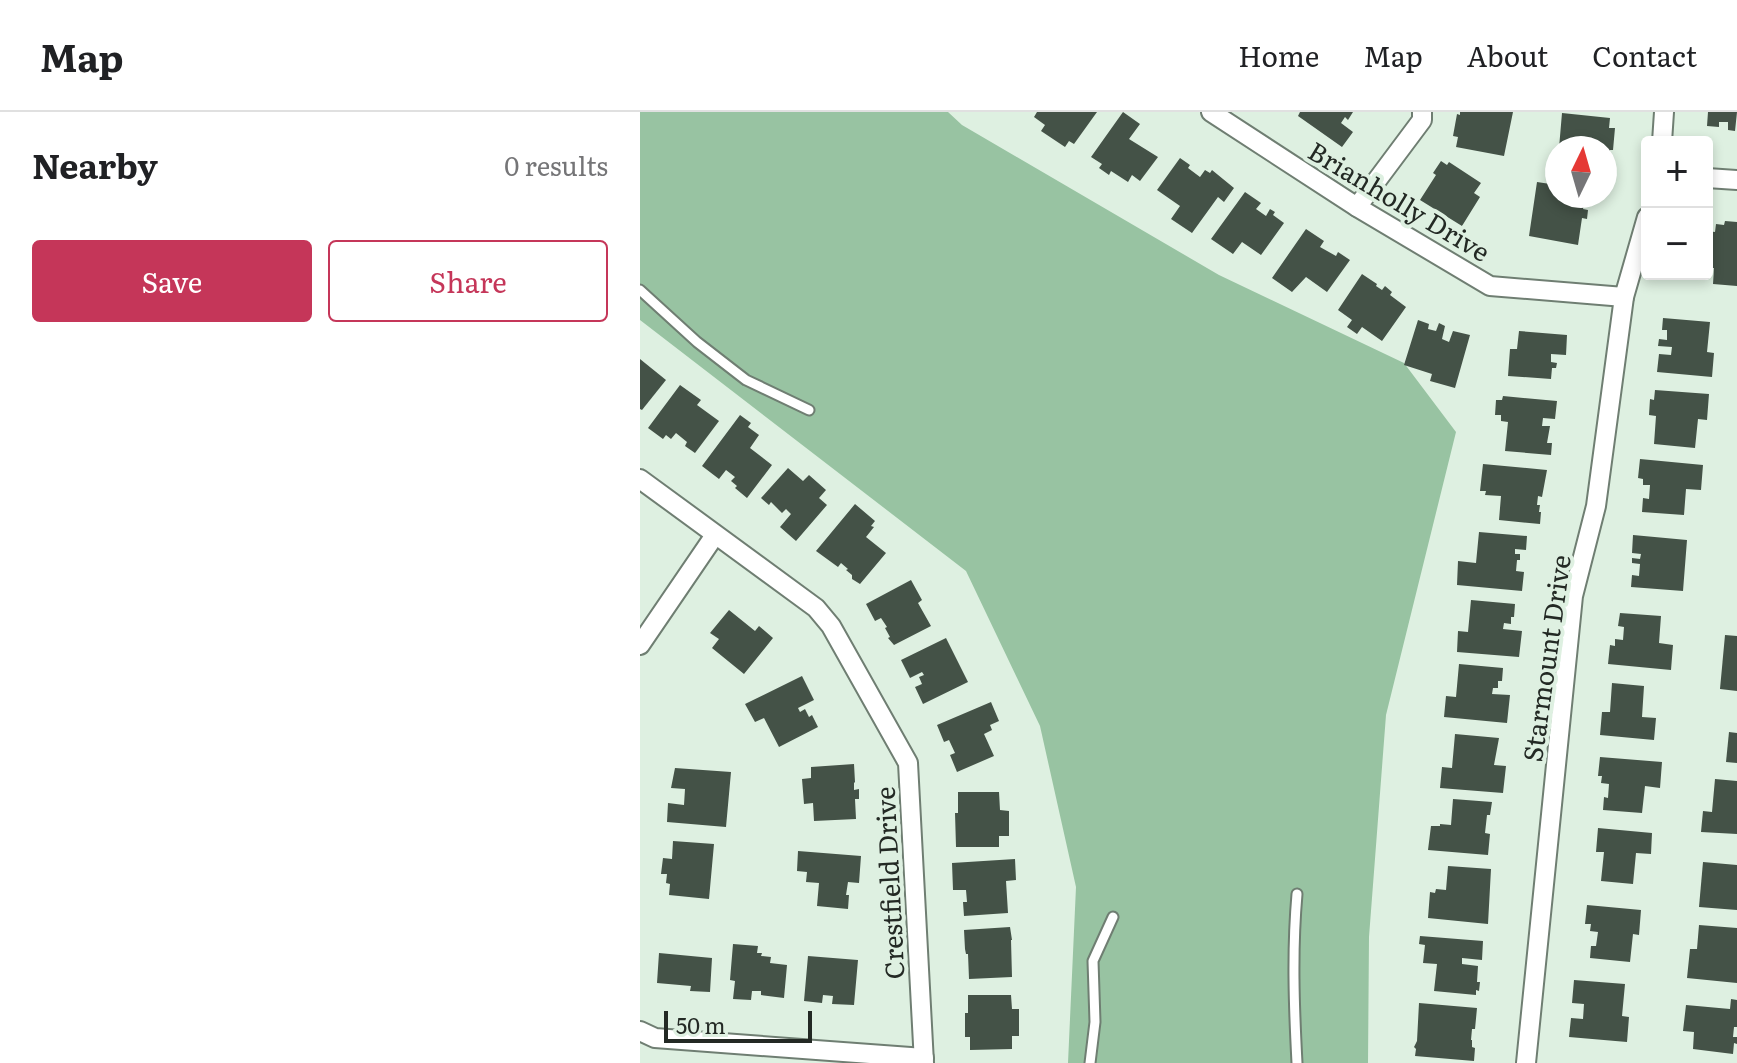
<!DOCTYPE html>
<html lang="en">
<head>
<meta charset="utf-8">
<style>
  :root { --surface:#fff; --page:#f6f6f6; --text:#202124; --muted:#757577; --line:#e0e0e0; --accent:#c53659 }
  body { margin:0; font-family:Literata,serif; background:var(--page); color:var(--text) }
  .controls { position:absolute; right:24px; top:24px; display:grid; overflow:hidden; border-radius:8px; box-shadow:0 4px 12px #0003 }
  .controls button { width:72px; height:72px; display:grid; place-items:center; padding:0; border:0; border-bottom:2px solid var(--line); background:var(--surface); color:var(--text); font:40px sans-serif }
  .compass { position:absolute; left:905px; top:24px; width:72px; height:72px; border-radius:50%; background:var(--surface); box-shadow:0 4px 12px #0003; rotate:5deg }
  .scale { position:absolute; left:24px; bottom:20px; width:148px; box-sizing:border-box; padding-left:8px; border:4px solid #232924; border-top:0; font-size:22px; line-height:28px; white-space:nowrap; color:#232924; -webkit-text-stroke:6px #def0e1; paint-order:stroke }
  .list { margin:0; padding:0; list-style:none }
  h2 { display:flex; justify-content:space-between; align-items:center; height:104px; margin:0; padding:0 32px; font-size:34px }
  h2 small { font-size:26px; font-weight:400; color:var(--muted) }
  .actions { display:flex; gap:16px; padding:24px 32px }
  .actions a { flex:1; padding:18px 0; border:2px solid var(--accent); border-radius:8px; text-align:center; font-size:28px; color:var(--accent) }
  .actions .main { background:var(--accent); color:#fff }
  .map { position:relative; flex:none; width:1097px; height:951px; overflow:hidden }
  header { display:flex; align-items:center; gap:48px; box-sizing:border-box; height:112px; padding:0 40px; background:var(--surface); border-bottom:2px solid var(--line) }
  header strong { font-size:38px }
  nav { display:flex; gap:44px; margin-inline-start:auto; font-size:28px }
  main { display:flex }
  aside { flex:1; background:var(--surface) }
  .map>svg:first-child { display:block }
  .green { fill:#98c3a2 }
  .building { fill:#445247 }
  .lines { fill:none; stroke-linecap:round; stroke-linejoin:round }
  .lane-casing { stroke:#6f7e72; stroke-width:13 }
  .street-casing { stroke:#6f7e72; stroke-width:22 }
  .lane { stroke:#fff; stroke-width:9 }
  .street { stroke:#fff; stroke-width:18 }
  .labels { text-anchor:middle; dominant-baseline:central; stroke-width:8; stroke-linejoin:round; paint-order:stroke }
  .street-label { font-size:26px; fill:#232924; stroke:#def0e1 }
</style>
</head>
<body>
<header>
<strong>Map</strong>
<nav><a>Home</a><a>Map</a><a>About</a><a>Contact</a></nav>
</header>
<main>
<aside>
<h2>Nearby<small>0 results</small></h2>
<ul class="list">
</ul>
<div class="actions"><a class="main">Save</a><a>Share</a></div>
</aside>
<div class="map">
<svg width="1097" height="951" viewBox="0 0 1097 951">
  <rect width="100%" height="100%" fill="#def0e1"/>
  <!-- green -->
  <path class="green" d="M0,0H308L322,13L579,163L764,251L816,320L746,603L729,825L728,951H428L436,775L400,614L326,459L0,208Z"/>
  <!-- building -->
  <g class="building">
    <path d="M397,0H457L434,32L429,29L425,35L401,19L405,13L394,5Z"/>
    <path d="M483,0L500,12L489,27L518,45L500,69L492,63L488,70L471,59L469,63L459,56L462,52L451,45Z"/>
    <path d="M660,0H713L708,8L705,5L701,11L713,20L702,35L658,4Z"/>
    <path d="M820,0H873L864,44L816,35L818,25L813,24L817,2L820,3Z"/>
    <path d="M1068,0H1097L1095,19L1088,18V10H1079V15L1067,14Z"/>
    <path d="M922,1L970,6L969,16H975L973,38H970L969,56L965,55V36H919Z"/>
    <path d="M540,46L550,53L548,56L560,65L565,58L570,61L572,58L594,76L584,90L578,85L552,121L531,107L540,94L517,78Z"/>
    <path d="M801,49L807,53L809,50L841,71L834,81L840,85L822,114L780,88L796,63L793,61Z"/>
    <path d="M897,70L917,73V84H946L943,97L948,98L947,107L942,106L938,133L889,124Z"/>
    <path d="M605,80L621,91L616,97L626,104L630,97L635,100L633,103L644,111L621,143L602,130L593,142L571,127Z"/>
    <path d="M1085,109L1097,110V174L1073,172L1074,156H1067V119L1075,120L1076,112L1084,113Z"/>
    <path d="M666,117L684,129L680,135L696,144L698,140L710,148L687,180L666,165L652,180L632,166Z"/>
    <path d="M722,162L737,172L736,174L742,178L745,174L752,180L750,183L766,195L742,229L722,215L717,222L707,215L712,208L698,198Z"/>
    <path d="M1023,206L1070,210L1067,240L1074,241L1072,265L1017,260L1019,242L1031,243L1032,235L1018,234L1019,227L1027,228V218H1022Z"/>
    <path d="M778,208L789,212L788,217L796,219L799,211L805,214L802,227L809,230L813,219L830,223L815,276L790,269L792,262L764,253Z"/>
    <path d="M879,219L927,223L926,243L911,242V250L917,251L916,256H912L911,267L868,264L870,237H877Z"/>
    <path d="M0,247L26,268L2,298L0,297Z"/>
    <path d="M40,273L61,288L57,293L79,309L55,341L45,334L47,330L36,321L31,327L26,323L23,327L8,316Z"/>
    <path d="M1015,278L1069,282L1067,308L1058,307L1055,336L1014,332L1016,304L1009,303L1010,287L1014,288Z"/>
    <path d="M863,284L917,289L915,307L903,306L902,314H910L907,331H912L911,343L865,339L868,310L861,309V303H855L856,288H862Z"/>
    <path d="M100,303L111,311L108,315L119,323L110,336L132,353L107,386L95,376L97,374L91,369L95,365L86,358L79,367L62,354Z"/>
    <path d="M1000,347L1063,353L1061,378L1046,377L1044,403L1002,400L1003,386L1009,387L1010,373H1003V367L998,366Z"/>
    <path d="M843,352L907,358L902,385L898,384L897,393H900L899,400H901L900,412L859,408L861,384L845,383L846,379H840Z"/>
    <path d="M148,356L163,369L169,363L186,378L179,386L187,393L156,429L140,415L151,402L146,397L142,401L131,390L129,393L121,386Z"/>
    <path d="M215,392L235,409L231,414L234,415L226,425L246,441L220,472L212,467V463L206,458L208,457L201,451L198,455L176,439Z"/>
    <path d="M839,420L887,424L886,438L875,437V442H880V448H877L876,459L884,460L882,479L817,473L818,449L836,451Z"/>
    <path d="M993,423L1047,428L1043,479L991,475L992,463L999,464L1000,452L992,451V446L1000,447L1001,442L992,441Z"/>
    <path d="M271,468L282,488L278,491L291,514L254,533L248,526L250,525L245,516L247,515L241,506L235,509L226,492Z"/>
    <path d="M831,488L875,492L874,505H871V512L864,511L863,517L882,519L879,545L817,540L818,519L828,520Z"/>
    <path d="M89,498L115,519L119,514L133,526L104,562L72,536L79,527L70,521Z"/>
    <path d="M980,501L1021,504L1019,531L1033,533L1031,558L968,552L970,533L975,534V527L983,528L984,515L978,514Z"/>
    <path d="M1085,523L1097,524V579L1080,577Z"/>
    <path d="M306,526L328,570L283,592L275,575L282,572L279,565L284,563L282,560L270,566L261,548Z"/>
    <path d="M819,552L863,556L862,569H858V576H853L852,582L870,583L867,611L804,605L806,584L816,585Z"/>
    <path d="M162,564L174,588L158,596L160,600L165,597L169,605L172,603L178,615L139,635L124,606L115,610L105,592Z"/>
    <path d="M972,571L1004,574L1002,605L1016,606L1014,628L960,623L962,600H970Z"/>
    <path d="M351,590L359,609L350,613L352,618L344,622L354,644L317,660L310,643L315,641L309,628L304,630L297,613Z"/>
    <path d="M1089,620L1097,621V651L1086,650Z"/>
    <path d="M815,622L859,626L854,653L866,654L863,681L800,676L802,655L812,656Z"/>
    <path d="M960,645L1022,650L1020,676L1005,674L1002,701L963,698L964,685L968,686L969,672L961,671L962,664H958Z"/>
    <path d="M214,652L215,670L214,671V678L219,677V687H215L216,707L174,709L173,691L164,692L162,667L171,666V655Z"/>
    <path d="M35,656L91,660L86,715L27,710L28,691L44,693L45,677L31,676Z"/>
    <path d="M1075,667L1097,669V722L1061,720L1063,699L1072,700Z"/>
    <path d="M318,680H359L360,698L369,699V724H359V735H316L315,701H318Z"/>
    <path d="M813,687L852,690L850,703H847L845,721L850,722L848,743L788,738L791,714H800V712L811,713Z"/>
    <path d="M958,716L1012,721L1011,742L996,741L993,772L961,769L964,740H956Z"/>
    <path d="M33,729L74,732L69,787L29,783L30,772L26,771L27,762H21L23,746L32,747Z"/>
    <path d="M158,739L221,744L219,771L208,770L206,783H209L208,797L177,794L179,771L166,770L167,760L157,759Z"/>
    <path d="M375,747L376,768L366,769L368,801L324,804L323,790H327L326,778H313L312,751Z"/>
    <path d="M1063,750L1097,753V798L1059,795Z"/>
    <path d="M808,754L851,757L848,812L788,806L790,780L795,781L796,777L806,778Z"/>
    <path d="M947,793L1001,798L999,823L993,822L990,850L950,846L951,834H956L958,820L950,819L951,812H945Z"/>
    <path d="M1059,813L1097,816V871L1047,866L1050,837H1057Z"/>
    <path d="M370,815L372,828H371L372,865L329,867L328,842H326L325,837L324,818Z"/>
    <path d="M780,824L843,829L842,848L822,846V852L838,854L837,870H840L839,879L836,878V883L794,879L797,852L783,851L785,833L779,832Z"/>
    <path d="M93,832L118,834L117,841H122L121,844L131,845L130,851L147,853L144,886L121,883V879H112L111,888L93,887L95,869L90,868Z"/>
    <path d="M19,841L72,846L70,880L50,879L51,874L17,871Z"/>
    <path d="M168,844L218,848L214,893L192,892L193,884L183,883L182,891L164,889Z"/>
    <path d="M934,868L985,872L982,904L989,905L987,930L929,925L931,906L943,907L944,892L932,891Z"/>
    <path d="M328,883H371L372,897H379V924H372V937L330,938V925H325V901H328Z"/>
    <path d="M1091,887L1097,888V915H1094L1093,925H1097V932L1094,931L1093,942L1053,937L1054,920L1043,919L1046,893L1090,897Z"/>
    <path d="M779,891L837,896L835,917H832L831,928H832V935L835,936L834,949L775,944L776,937L774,935L777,929Z"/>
  </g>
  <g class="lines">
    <!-- lane casing -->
    <g class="lane-casing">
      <g id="lane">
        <path d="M0,178L57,230L106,268L169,298"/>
        <path d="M450,951L455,910L453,849L473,805"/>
        <path d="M657,951C654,894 652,839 657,782"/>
      </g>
    </g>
    <!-- street casing -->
    <g class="street-casing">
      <g id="street">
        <path d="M571,0L717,95L850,174L984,185"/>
        <path d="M1022,30L1024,0"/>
        <path d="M1067,66L1097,68"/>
        <path d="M717,95L782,8V0"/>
        <path d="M0,367L176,496L191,514L268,651L284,951"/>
        <path d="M0,533L75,423"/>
        <path d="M0,919L15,926L284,946"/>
        <path d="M886,951L933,484L956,394L984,185L1007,105"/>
      </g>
    </g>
    <!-- lane -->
    <use href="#lane" class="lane"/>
    <!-- street -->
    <use href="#street" class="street"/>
  </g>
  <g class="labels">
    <!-- street labels -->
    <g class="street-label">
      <text transform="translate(760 88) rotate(31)">Brianholly Drive</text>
      <text transform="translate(905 546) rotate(-82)">Starmount Drive</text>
      <text transform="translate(248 771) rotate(-93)">Crestfield Drive</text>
    </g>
  </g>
</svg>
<div class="controls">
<button>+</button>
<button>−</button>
</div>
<svg class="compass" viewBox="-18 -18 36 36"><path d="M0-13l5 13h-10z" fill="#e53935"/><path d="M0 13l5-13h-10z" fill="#757577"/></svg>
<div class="scale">50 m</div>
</div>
</main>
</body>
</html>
